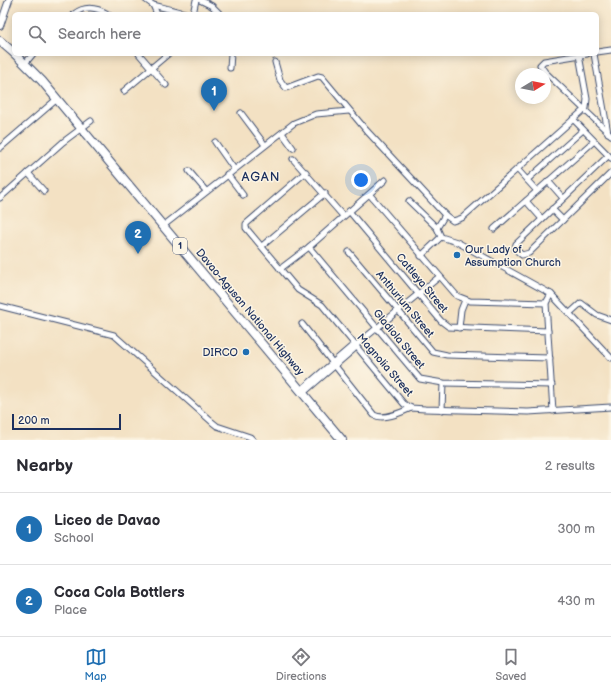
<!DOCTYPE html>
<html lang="en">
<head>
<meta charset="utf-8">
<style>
  :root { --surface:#fff; --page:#f7f7f7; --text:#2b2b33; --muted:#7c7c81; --line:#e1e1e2; --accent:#1f6fb2 }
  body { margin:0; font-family:"Balsamiq Sans",sans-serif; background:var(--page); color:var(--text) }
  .compass { position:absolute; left:515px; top:68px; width:36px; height:36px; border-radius:50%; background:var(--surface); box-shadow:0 2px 10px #0003; rotate:80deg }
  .scale { position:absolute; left:12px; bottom:10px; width:109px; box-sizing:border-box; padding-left:4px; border:2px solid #1b2f5e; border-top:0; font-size:11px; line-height:14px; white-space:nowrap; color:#1b2f5e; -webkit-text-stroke:3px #fcf5e5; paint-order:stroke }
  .you { position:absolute; left:361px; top:180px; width:14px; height:14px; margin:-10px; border:3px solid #fff; border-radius:50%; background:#1a73e8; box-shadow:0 0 0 6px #1a73e833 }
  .badge { display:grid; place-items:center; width:26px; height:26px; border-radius:50%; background:var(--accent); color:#fff; font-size:13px; font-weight:700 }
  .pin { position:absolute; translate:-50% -33px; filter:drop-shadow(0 1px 2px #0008) }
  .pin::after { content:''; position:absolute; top:21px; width:14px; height:12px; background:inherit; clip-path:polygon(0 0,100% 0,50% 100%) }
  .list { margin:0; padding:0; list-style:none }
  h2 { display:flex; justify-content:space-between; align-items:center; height:52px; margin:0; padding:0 16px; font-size:17px }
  h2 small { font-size:13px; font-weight:400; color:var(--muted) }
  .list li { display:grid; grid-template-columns:26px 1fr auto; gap:12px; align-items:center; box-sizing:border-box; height:72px; padding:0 16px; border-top:1px solid var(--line) }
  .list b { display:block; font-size:15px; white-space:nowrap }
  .list p { margin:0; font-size:13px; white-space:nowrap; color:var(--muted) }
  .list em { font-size:13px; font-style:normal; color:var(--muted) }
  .icon { flex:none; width:22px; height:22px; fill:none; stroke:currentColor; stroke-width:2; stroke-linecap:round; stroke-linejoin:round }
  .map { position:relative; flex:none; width:611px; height:440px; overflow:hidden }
  .search { position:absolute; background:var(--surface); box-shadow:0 2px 10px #0003; left:12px; right:12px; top:12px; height:44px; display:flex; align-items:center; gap:10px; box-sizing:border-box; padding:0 14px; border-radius:6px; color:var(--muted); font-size:15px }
  .sheet { height:196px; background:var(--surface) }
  nav { display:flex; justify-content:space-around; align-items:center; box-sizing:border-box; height:56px; border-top:1px solid var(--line); background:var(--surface); font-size:11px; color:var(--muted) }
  nav a { display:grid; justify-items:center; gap:2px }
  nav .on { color:var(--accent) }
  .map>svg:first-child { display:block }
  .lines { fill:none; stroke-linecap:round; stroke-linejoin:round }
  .minor-casing { stroke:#3b4a6d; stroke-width:7 }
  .major-casing { stroke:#3b4a6d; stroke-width:8 }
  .highway-casing { stroke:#3b4a6d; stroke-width:10 }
  .minor { stroke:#fff; stroke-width:5 }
  .major { stroke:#fff; stroke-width:6 }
  .highway { stroke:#fff; stroke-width:8 }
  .poi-dot { fill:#1f6fb2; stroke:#fcf5e5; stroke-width:1.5 }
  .labels { text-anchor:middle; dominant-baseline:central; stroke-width:3; stroke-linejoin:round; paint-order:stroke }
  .shield { fill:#fcf5e5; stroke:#5e6a86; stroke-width:1 }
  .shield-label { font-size:10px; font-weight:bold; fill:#1b2f5e }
  .poi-label { font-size:11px; fill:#1b2f5e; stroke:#fcf5e5; text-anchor:start }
  .street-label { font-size:11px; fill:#1b2f5e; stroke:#fcf5e5 }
  .quarter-label { font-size:13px; letter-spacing:1px; fill:#1b2f5e; stroke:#fcf5e5 }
</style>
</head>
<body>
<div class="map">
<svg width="611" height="440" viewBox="0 0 611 440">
  <rect width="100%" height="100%" fill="#fcf5e5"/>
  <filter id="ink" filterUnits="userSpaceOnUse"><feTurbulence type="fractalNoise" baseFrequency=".025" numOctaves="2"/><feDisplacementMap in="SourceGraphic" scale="8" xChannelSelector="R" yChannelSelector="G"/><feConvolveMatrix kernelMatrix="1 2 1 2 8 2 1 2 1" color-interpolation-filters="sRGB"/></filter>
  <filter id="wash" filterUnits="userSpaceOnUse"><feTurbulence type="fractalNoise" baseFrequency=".012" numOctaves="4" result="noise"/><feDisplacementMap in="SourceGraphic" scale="16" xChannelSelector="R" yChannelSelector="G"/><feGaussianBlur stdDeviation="0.9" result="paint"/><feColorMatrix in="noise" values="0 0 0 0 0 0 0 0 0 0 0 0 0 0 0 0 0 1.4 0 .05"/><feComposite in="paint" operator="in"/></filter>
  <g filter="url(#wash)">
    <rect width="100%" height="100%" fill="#f3e1c3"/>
  </g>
  <g filter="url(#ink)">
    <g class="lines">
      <!-- minor casing -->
      <g class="minor-casing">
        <g id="minor">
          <path d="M146,0L153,5L188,14"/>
          <path d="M200,0L212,6L220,14"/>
          <path d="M153,5L157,14"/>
          <path d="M74,14C85,5 96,7 108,14"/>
          <path d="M193,14L196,0"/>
          <path d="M597,52L611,50"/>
          <path d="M139,54L166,85"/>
          <path d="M587,54L544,61L540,65L545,72L611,135"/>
          <path d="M594,54L608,133"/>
          <path d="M28,60L33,54"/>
          <path d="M275,62L280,80L286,88L318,76L322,77L366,130L445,215L453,221L462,218L586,108L587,99L579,55"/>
          <path d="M230,68L231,54"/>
          <path d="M124,91L168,54"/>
          <path d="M241,113L265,145"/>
          <path d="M573,119L611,158"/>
          <path d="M282,133L293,148"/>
          <path d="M215,142L234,169"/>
          <path d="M0,148L57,99"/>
          <path d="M608,156L516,244L515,249L522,255L529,253L611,173"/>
          <path d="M293,159L343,216"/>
          <path d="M517,169L537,191"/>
          <path d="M189,171L206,191"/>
          <path d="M306,172L246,224V228L298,290L322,305L404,404L411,408L425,409L528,412L611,407"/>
          <path d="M28,173L44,191"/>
          <path d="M227,174L243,195"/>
          <path d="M527,180L583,130"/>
          <path d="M548,181L563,198"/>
          <path d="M370,195L457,296L470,301L546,303"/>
          <path d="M0,198L63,142L91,121"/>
          <path d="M409,201L437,228"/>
          <path d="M526,201L542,219"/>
          <path d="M552,209L563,220"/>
          <path d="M349,211L441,321L449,327L548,331"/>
          <path d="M445,215L437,228L441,237L457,242L551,294L611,358"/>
          <path d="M163,226L294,123L316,114L349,111"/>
          <path d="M494,229L594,141"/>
          <path d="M262,246L325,193"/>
          <path d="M309,247L420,379L443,383L552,385"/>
          <path d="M349,252L433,352L447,355L550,358"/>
          <path d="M421,256L441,237"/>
          <path d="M280,269L309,247L385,180"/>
          <path d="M551,294L546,303L553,411"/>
          <path d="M0,306L114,335L212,422L217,426L250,437L253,440"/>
          <path d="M570,313L581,303L597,315L611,320"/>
          <path d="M302,324L374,415C384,421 402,412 411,408"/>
          <path d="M459,328L461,310L465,300"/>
          <path d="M301,390L351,347L355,346"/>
          <path d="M303,393L354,349L355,346L439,277"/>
          <path d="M442,410L443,383"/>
        </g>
      </g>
      <!-- major casing -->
      <g class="major-casing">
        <path id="major" d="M0,26L9,0"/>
      </g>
      <!-- highway casing -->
      <g class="highway-casing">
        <g id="highway">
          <path d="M0,41L14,53"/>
          <path d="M15,54L42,81L81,128L342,440"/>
        </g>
      </g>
      <!-- minor -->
      <use href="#minor" class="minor"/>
      <!-- major -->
      <use href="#major" class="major"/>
      <!-- highway -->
      <use href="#highway" class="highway"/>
    </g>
  </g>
  <!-- markers -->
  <g class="poi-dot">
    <circle cx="457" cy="255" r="4"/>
    <circle cx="246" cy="352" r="4"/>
  </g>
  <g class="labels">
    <!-- shield labels -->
    <rect class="shield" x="173" y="238" width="14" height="16" rx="3"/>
    <g class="shield-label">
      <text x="180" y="246">1</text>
    </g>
    <!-- poi labels -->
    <g class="poi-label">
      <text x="465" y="249">Our Lady of<tspan x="465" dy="13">Assumption Church</tspan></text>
      <text x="238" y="352" text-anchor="end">DIRCO</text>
    </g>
    <!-- street labels -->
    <g class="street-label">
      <text transform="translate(422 283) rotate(50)">Cattleya Street</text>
      <text transform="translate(405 304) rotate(50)">Anthurium Street</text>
      <text transform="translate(250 312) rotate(50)">Davao-Agusan National Highway</text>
      <text transform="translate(399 339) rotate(50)">Gladiola Street</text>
      <text transform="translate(385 365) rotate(49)">Magnolia Street</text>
    </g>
    <!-- quarter labels -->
    <g class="quarter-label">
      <text x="261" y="177">AGAN</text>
    </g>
  </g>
</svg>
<svg class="compass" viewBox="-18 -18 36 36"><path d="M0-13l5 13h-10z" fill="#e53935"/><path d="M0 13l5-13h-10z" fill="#7c7c81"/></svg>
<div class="scale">200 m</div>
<div class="you"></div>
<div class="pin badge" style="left:214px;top:111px">1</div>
<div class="pin badge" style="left:138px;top:254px">2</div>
<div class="search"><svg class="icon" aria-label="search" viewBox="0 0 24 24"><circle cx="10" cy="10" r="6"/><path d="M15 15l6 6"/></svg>Search here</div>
</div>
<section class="sheet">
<h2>Nearby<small>2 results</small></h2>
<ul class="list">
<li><span class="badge">1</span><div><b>Liceo de Davao</b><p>School</p></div><em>300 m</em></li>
<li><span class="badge">2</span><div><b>Coca Cola Bottlers</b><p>Place</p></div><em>430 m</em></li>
</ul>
</section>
<nav>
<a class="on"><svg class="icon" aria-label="map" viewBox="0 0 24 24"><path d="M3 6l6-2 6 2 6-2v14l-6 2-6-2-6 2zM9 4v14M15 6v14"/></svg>Map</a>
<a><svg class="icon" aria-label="directions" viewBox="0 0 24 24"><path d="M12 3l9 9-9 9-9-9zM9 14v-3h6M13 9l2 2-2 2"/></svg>Directions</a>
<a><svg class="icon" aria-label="saved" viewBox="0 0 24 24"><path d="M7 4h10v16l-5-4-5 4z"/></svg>Saved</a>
</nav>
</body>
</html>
